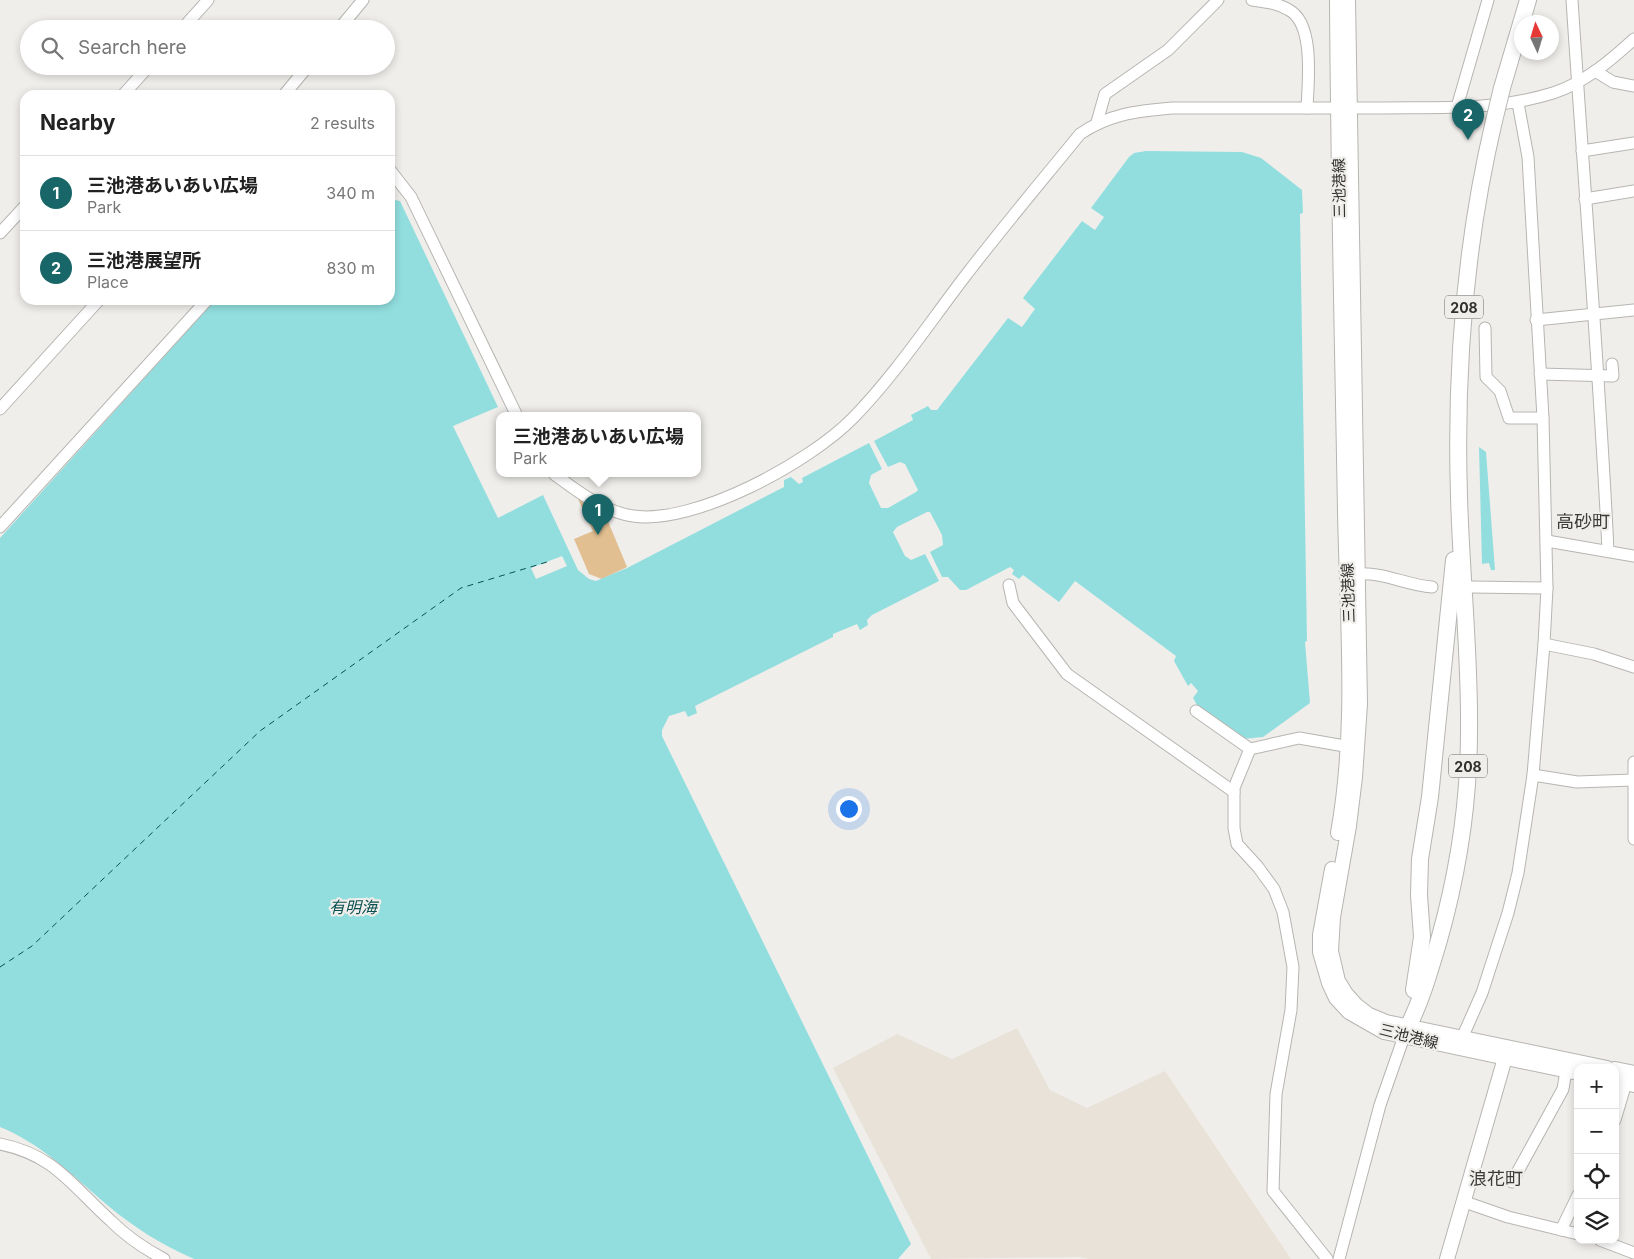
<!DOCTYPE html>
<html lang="en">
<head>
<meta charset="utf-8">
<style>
  :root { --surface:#fff; --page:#f6f6f6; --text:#222; --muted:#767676; --line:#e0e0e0; --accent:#186667 }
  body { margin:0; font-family:Inter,"Noto Sans JP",sans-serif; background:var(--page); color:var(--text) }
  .controls { position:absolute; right:15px; bottom:15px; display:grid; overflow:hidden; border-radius:10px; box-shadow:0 2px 8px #0003 }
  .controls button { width:45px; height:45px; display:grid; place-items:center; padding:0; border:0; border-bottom:1px solid var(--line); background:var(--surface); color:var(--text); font:25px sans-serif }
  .compass { position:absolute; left:1514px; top:15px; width:45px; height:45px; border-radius:50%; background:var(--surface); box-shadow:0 2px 8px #0003; rotate:356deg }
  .you { position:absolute; left:848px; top:808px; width:18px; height:18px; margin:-12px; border:4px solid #fff; border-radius:50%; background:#1a73e8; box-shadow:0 0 0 8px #1a73e833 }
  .badge { display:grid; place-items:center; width:32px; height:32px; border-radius:50%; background:var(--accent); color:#fff; font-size:16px; font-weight:700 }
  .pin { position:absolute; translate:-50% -41px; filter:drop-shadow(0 1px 2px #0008) }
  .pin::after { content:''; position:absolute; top:26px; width:18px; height:15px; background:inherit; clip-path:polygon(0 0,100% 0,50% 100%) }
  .popup { position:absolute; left:496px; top:412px; width:205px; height:65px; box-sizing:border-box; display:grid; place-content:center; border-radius:10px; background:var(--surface); filter:drop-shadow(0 1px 4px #0005); font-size:16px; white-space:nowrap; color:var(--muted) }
  .popup b { font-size:19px; color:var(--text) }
  .popup::after { content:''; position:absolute; left:50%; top:100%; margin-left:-10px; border:10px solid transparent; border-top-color:var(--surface) }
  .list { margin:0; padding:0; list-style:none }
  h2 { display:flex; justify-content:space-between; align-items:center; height:65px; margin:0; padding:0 20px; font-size:21px }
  h2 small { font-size:16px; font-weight:400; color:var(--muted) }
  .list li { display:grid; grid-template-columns:32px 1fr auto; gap:15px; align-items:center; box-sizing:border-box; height:75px; padding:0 20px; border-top:1px solid var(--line) }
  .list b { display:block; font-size:19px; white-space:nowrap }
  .list p { margin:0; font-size:16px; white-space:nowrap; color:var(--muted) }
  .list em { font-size:16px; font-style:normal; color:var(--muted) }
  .icon { flex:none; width:28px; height:28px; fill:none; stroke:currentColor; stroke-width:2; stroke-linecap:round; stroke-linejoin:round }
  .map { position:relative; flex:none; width:1634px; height:1259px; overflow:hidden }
  .search { position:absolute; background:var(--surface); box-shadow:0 2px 8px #0003; left:20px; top:20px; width:375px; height:55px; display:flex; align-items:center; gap:12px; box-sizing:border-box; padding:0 18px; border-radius:28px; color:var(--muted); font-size:19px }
  .panel { position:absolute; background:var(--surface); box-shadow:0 2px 8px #0003; left:20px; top:90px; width:375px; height:215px; border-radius:15px }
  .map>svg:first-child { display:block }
  .built { fill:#e8e2d8 }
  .green { fill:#e1bf91 }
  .water { fill:#92dedf }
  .pier { fill:#f0eeeb }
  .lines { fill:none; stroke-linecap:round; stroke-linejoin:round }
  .ferry { stroke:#0b5051; stroke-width:1; stroke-dasharray:6 5; stroke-linecap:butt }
  .minor-casing { stroke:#b7b5b2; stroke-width:13 }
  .major-casing { stroke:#b7b5b2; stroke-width:16 }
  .highway-casing { stroke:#b7b5b2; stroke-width:18 }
  .minor { stroke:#fff; stroke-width:11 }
  .major { stroke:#fff; stroke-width:14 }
  .highway { stroke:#fff; stroke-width:16 }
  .highway-bridge-casing { stroke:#b7b5b2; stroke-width:18; stroke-linecap:butt }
  .highway-bridge { stroke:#fff; stroke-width:16 }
  .labels { text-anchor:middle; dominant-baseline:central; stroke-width:4.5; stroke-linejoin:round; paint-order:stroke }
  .shield { fill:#f0eeeb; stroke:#6a6967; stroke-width:1 }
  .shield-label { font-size:14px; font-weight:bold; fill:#30302f }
  .street-label { font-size:15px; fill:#30302f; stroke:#f0eeeb }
  .water-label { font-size:16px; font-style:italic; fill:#0b5051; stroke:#f0eeeb }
  .quarter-label { font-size:18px; fill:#3d3b39; stroke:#f0eeeb }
</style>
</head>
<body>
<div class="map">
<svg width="1634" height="1259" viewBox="0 0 1634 1259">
  <rect width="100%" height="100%" fill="#f0eeeb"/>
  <!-- built -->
  <path class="built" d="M1017,1028L1050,1090L1087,1108L1165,1071L1291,1259H1089L1080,1257L931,1259L833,1068L897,1034L952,1059Z"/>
  <!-- green -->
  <path class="green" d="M577,497L605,514L627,567L602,579L589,574L574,539L593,531Z"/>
  <!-- water -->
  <g class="water">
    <path d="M1146,151L1242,152L1261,158L1302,190L1303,213L1300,214L1307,641L1305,642L1310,703L1263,737L1243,739L1197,705L1193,698L1198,691L1191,683L1188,686L1174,661L1176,656L1075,581L1059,602L1023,575L1019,579L1012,574L1014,570L1010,567L966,590H960L948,577H942L930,552L943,545L942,535L930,512H927L897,527L893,532L905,556L911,560L925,554L939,581L872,615L867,620L868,625L860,630L857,624L833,634V637L695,706L697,713L688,717L685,711L669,716L662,730V736L911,1244L898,1259H194C162,1245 133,1227 106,1204C72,1175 42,1144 0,1127V538L215,300H390V199L400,201L498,407L453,426L498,518L543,495L578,570L589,579L596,581L627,568L784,487V480L791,477L799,484L803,482L802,478L869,443L882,469L871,475L869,483L881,508H888L916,492L918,490L905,464L900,462L888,467L874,441L913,420L911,415L928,406L931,410H937L1008,318L1022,327L1035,309L1023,298L1082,221L1095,230L1104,217L1091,208L1129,157L1134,153Z"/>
    <path d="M1479,447L1486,452L1495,570H1491L1489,563L1482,564Z"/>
  </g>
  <!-- pier -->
  <path class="pier" d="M562,556L567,566L536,579L531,568Z"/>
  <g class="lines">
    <!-- ferry -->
    <path class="ferry" d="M0,967L32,946L260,731L461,588L547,562"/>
    <!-- minor casing -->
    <g class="minor-casing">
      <g id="minor">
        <path d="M1252,0C1265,2 1278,3 1289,10C1315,24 1308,83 1307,108"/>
        <path d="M1572,0C1584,183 1599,367 1608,550"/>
        <path d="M182,29L208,0"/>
        <path d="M339,29L363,0"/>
        <path d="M1595,71L1613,82L1634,86"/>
        <path d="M123,95L149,66"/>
        <path d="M284,95L308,66"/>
        <path d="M1457,107L1488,0"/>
        <path d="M1097,122L1105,94L1168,50L1218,0"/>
        <path d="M1582,151L1634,143"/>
        <path d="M390,170L411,197L517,416"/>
        <path d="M1585,199L1634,191"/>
        <path d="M0,233L25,206"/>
        <path d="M1536,320L1634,310"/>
        <path d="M1485,328L1486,377L1500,391L1509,418H1543"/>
        <path d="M1540,374L1613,376L1612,364"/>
        <path d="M0,409L99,300"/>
        <path d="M554,474C577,491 604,512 633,516C695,525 810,462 853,418C894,376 928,325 963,279C1001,229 1041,182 1080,134C1109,114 1137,111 1172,108C1240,108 1308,108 1376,108C1435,107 1496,111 1553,93C1584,83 1610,61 1634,39"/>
        <path d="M0,527L207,300"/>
        <path d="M1547,541L1634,556"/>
        <path d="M1358,574C1384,572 1406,585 1432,587"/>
        <path d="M1009,585L1013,603L1067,674L1234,792"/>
        <path d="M1471,587L1547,588"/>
        <path d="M1544,644L1594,654L1634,667"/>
        <path d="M1196,711L1250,749"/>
        <path d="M1250,749L1234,788V828L1237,844L1258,867L1274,889L1283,912L1293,967L1291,1010L1276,1094L1273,1191L1327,1259"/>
        <path d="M1250,749L1299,738L1356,748"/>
        <path d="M1634,762V839"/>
        <path d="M1533,775L1577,782L1633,780"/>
        <path d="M1462,1038L1482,993L1508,913L1518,873L1533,775L1544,644L1547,588L1543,418L1528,157L1518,103"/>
        <path d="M1615,1120L1626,1083"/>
        <path d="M0,1144C55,1155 72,1186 111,1221C126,1236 145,1249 164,1259"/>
        <path d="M1512,1182L1563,1089L1566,1071"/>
        <path d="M1465,1202L1508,1217L1578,1234"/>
        <path d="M1561,1230L1578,1195"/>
        <path d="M1600,1240L1634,1253"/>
        <path d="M1339,1259L1380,1105L1407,1028"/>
      </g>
    </g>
    <!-- major casing -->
    <g class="major-casing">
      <g id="major">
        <path d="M1337,0C1338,170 1342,341 1345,511C1347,619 1357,727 1338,833"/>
        <path d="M1348,0L1360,704L1355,777L1349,826L1333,917L1331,951L1338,981L1346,994L1356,1005L1369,1015L1386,1022L1607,1068"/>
        <path d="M1332,869L1320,935V952L1329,983L1336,998L1349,1012L1384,1032L1578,1073"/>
        <path d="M1615,1069L1634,1073"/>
        <path d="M1615,1081L1634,1085"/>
        <path d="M1447,1259L1507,1051"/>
      </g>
    </g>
    <!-- highway casing -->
    <g class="highway-casing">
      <g id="highway">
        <path d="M1502,88L1528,0"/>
        <path d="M1414,990L1422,937L1419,895L1420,859L1430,797L1454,560"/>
        <path d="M1408,1027C1422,999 1430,970 1439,940C1458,873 1469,801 1469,731C1470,653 1461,574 1459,496C1455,370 1465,244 1494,121"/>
      </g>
    </g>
    <!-- minor -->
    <use href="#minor" class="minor"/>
    <!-- major -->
    <use href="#major" class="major"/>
    <!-- highway -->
    <use href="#highway" class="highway"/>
    <!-- highway-bridge casing -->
    <g class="highway-bridge-casing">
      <path id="highway-bridge" d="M1494,121L1502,88"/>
    </g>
    <!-- highway-bridge -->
    <use href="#highway-bridge" class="highway-bridge"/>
  </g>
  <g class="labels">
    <!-- shield labels -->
    <g class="shield">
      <rect x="1445" y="295.5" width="38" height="23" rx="4"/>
      <rect x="1449" y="754.5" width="38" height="23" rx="4"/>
    </g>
    <g class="shield-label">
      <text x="1464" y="307">208</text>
      <text x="1468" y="766">208</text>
    </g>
    <!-- street labels -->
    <g class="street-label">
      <text transform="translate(1339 188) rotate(-91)">三池港線</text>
      <text transform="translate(1348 593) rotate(-92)">三池港線</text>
      <text transform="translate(1409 1036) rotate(14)">三池港線</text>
    </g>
    <!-- water labels -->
    <g class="water-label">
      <text x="353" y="907">有明海</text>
    </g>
    <!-- quarter labels -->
    <g class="quarter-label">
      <text x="1583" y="521">高砂町</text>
      <text x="1496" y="1178">浪花町</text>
    </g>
  </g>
</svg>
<div class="controls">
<button>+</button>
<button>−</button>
<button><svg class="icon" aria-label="locate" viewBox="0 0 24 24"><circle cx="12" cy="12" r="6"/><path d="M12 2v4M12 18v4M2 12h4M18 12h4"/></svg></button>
<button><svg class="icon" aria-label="layers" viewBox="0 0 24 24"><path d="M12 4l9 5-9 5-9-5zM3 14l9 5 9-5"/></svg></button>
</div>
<svg class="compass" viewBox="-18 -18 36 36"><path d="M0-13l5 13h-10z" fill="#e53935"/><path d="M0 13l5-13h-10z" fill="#767676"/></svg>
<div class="you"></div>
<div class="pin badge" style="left:598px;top:535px">1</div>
<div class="popup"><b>三池港あいあい広場</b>Park</div>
<div class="pin badge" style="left:1468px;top:140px">2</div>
<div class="search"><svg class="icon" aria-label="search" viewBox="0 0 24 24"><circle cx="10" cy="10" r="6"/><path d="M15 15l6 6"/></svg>Search here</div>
<section class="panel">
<h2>Nearby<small>2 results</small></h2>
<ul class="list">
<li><span class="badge">1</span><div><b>三池港あいあい広場</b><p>Park</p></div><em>340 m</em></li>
<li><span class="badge">2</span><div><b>三池港展望所</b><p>Place</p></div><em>830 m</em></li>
</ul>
</section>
</div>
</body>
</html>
